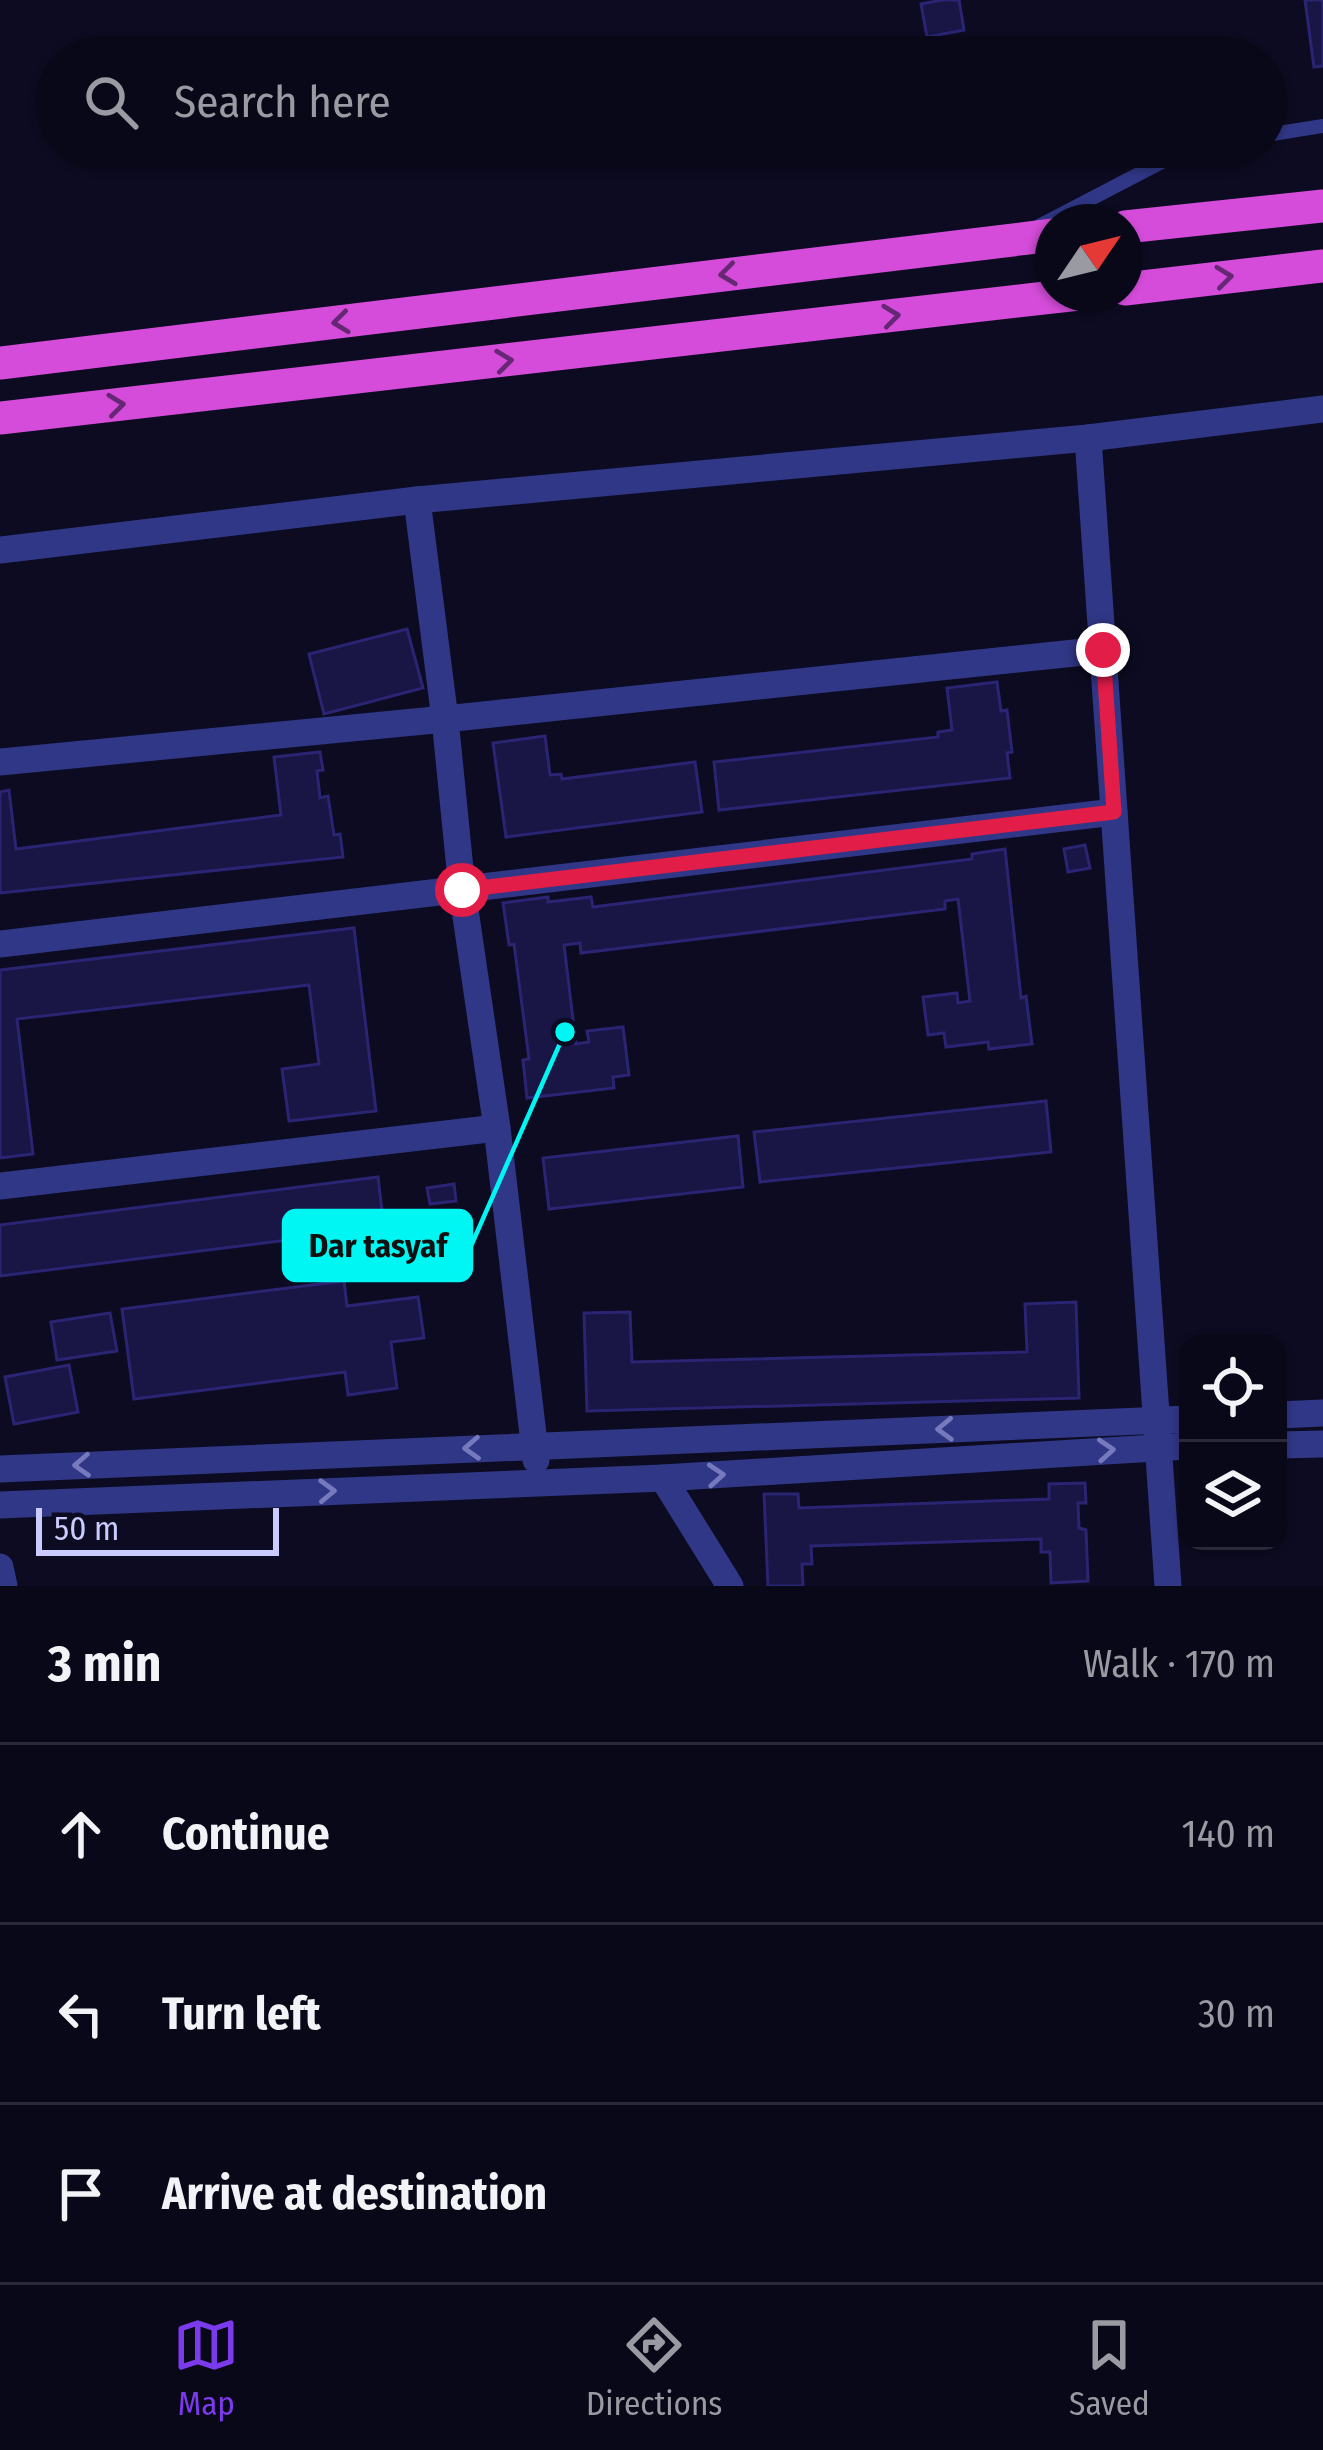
<!DOCTYPE html>
<html lang="en">
<head>
<meta charset="utf-8">
<style>
  :root { --surface:#090819; --page:#121122; --text:#f1f3f6; --muted:#999aa2; --line:#292938; --accent:#7c3aed }
  body { margin:0; font-family:"Fira Sans Condensed",sans-serif; background:var(--page); color:var(--text) }
  .controls { position:absolute; right:36px; bottom:36px; display:grid; overflow:hidden; border-radius:24px; box-shadow:0 3px 9px #0004 }
  .controls button { width:108px; height:108px; display:grid; place-items:center; padding:0; border:0; border-bottom:3px solid var(--line); background:var(--surface); color:var(--text); font:60px sans-serif }
  .compass { position:absolute; left:1035px; top:204px; width:108px; height:108px; border-radius:50%; background:var(--surface); box-shadow:0 3px 9px #0004; rotate:55deg }
  .scale { position:absolute; left:36px; bottom:30px; width:243px; box-sizing:border-box; padding-left:12px; border:6px solid #cbcbff; border-top:0; font-size:33px; line-height:42px; white-space:nowrap; color:#cbcbff; -webkit-text-stroke:9px #0c0b21; paint-order:stroke }
  .stop { position:absolute; width:36px; height:36px; margin:-27px; border:9px solid #e11d48; border-radius:50%; background:#fff }
  .stop.end { background:#e11d48; border-color:#fff; box-shadow:0 3px 12px #0008 }
  .list { margin:0; padding:0; list-style:none }
  h2 { display:flex; justify-content:space-between; align-items:center; height:156px; margin:0; padding:0 48px; font-size:51px }
  h2 small { font-size:39px; font-weight:400; color:var(--muted) }
  .list li { display:grid; grid-template-columns:78px 1fr auto; gap:36px; align-items:center; box-sizing:border-box; height:180px; padding:0 48px; border-top:3px solid var(--line) }
  .list b { display:block; font-size:45px; white-space:nowrap }
  .list em { font-size:39px; font-style:normal; color:var(--muted) }
  .icon { flex:none; width:66px; height:66px; fill:none; stroke:currentColor; stroke-width:2; stroke-linecap:round; stroke-linejoin:round }
  .map { position:relative; flex:none; width:1323px; height:1586px; overflow:hidden }
  .search { position:absolute; background:var(--surface); box-shadow:0 3px 9px #0004; left:36px; right:36px; top:36px; height:132px; display:flex; align-items:center; gap:30px; box-sizing:border-box; padding:0 42px; border-radius:66px; color:var(--muted); font-size:45px }
  .sheet { height:696px; background:var(--surface) }
  nav { display:flex; justify-content:space-around; align-items:center; box-sizing:border-box; height:168px; border-top:3px solid var(--line); background:var(--surface); font-size:33px; color:var(--muted) }
  nav a { display:grid; justify-items:center; gap:6px }
  nav .on { color:var(--accent) }
  .map>svg:first-child { display:block }
  .building { fill:#191544; stroke:#2b2473; stroke-width:3 }
  .lines { fill:none; stroke-linecap:round; stroke-linejoin:round }
  .service { stroke:#303786; stroke-width:14 }
  .minor { stroke:#303786; stroke-width:27 }
  .trunk { stroke:#d54cda; stroke-width:33 }
  .oneway { stroke:#662874 }
  .oneway2 { stroke:#767abc }
  .route { stroke:#e11d48; stroke-width:15 }
  .leader { fill:none; stroke:#00f6f2; stroke-width:4.5 }
  .callout-dot { fill:#00f6f2; stroke:#0c0b21; stroke-width:4.5 }
  .callout { fill:#00f6f2; stroke:#00f6f2; stroke-width:4.5 }
  .callout-label { font-size:33px; text-anchor:middle; font-weight:bold; fill:#111 }
</style>
</head>
<body>
<div class="map">
<svg width="1323" height="1586" viewBox="0 0 1323 1586">
  <rect width="100%" height="100%" fill="#0c0b21"/>
  <!-- building -->
  <g class="building">
    <path d="M942,0H959L964,30L927,37L921,4Z"/>
    <path d="M1305,0H1323V66L1314,67Z"/>
    <path d="M407,629L423,688L324,714L309,654Z"/>
    <path d="M997,682L1001,711L1007,710L1012,752L1007,753L1010,778L719,810L714,762L938,737V732L952,730L947,688Z"/>
    <path d="M545,736L550,775L561,774L562,779L695,762L702,812L506,837L493,743Z"/>
    <path d="M320,752L323,770L317,771L320,798L328,796L334,835L340,834L343,857L0,893V792L9,790L16,849L281,815L274,757Z"/>
    <path d="M1085,845L1090,868L1068,872L1064,849Z"/>
    <path d="M1005,849L1021,998L1026,996L1032,1044L989,1049L988,1042L946,1047L944,1033L928,1035L923,997L957,993L958,1003L970,1001L958,899L945,901V909L581,953L580,943L564,945L576,1044L589,1042L587,1031L623,1027L629,1075L613,1077L614,1088L527,1098L523,1060L529,1059L514,944L509,945L503,903L548,897V902L591,897L593,907L972,859V854Z"/>
    <path d="M354,928L376,1111L289,1121L282,1069L319,1064L309,985L17,1019L33,1154L0,1158V970Z"/>
    <path d="M1046,1101L1051,1152L760,1182L754,1132Z"/>
    <path d="M738,1136L743,1187L549,1209L543,1158Z"/>
    <path d="M378,1177L384,1228L0,1276V1225Z"/>
    <path d="M454,1184L456,1201L430,1204L427,1188Z"/>
    <path d="M344,1281L347,1306L418,1297L424,1338L391,1342L397,1388L348,1395L345,1372L134,1399L122,1309Z"/>
    <path d="M1076,1302L1079,1398L587,1411L584,1313L630,1312L632,1362L1027,1352L1025,1304Z"/>
    <path d="M110,1313L117,1351L57,1360L51,1322Z"/>
    <path d="M69,1365L78,1412L14,1424L5,1377Z"/>
    <path d="M1085,1483L1086,1503H1078L1079,1528L1086,1530L1088,1581L1051,1583L1050,1552H1041V1539L811,1546L812,1564H802L803,1586H768L764,1494H798L799,1508L1049,1499V1484Z"/>
  </g>
  <g class="lines">
    <!-- service -->
    <g class="service">
      <path d="M1266,135L1323,126"/>
      <path d="M1039,226L1177,154L1201,147"/>
    </g>
    <!-- minor -->
    <g class="minor">
      <path d="M1088,438L1168,1586"/>
      <path d="M417,500L445,719L462,889L497,1128L536,1460"/>
      <path d="M0,550L417,500L1088,438L1323,409"/>
      <path d="M0,762L445,719L1103,650"/>
      <path d="M0,944L1114,812"/>
      <path d="M0,1186L497,1128"/>
      <path d="M1278,1415L1323,1413"/>
      <path d="M1278,1445L1323,1444"/>
      <path d="M0,1469L1188,1419"/>
      <path d="M663,1478L730,1586"/>
      <path d="M0,1505L663,1478L1188,1446"/>
      <path d="M0,1567L4,1586"/>
    </g>
    <!-- trunk -->
    <g class="trunk">
      <path d="M1125,227L1323,206"/>
      <path d="M1125,289L1323,266"/>
      <path d="M0,363L1053,235"/>
      <path d="M0,418L1079,294"/>
    </g>
  </g>
  <!-- one-way arrows -->
  <defs><path id="oneway-chevron" d="M-2-3.5L2.5 0L-2 3.5" fill="none" stroke-width="1.6" stroke-linecap="round" stroke-linejoin="round" transform="scale(3)"/></defs>
  <g class="oneway">
    <use href="#oneway-chevron" transform="translate(728 274) rotate(173)"/>
    <use href="#oneway-chevron" transform="translate(1224 277) rotate(-7)"/>
    <use href="#oneway-chevron" transform="translate(891 316) rotate(-7)"/>
    <use href="#oneway-chevron" transform="translate(341 322) rotate(173)"/>
    <use href="#oneway-chevron" transform="translate(504 361) rotate(-7)"/>
    <use href="#oneway-chevron" transform="translate(116 405) rotate(-7)"/>
  </g>
  <g class="oneway2">
    <use href="#oneway-chevron" transform="translate(945 1429) rotate(178)"/>
    <use href="#oneway-chevron" transform="translate(472 1448) rotate(177)"/>
    <use href="#oneway-chevron" transform="translate(1106 1450) rotate(-4)"/>
    <use href="#oneway-chevron" transform="translate(82 1465) rotate(177)"/>
    <use href="#oneway-chevron" transform="translate(716 1475) rotate(-4)"/>
    <use href="#oneway-chevron" transform="translate(327 1491) rotate(-2)"/>
  </g>
  <g class="lines">
    <!-- route -->
    <path class="route" d="M462,890L1114,812L1103,650"/>
  </g>
  <!-- callouts -->
  <path class="leader" d="M565 1032L471 1246"/>
  <circle class="callout-dot" cx="565" cy="1032" r="12"/>
  <rect class="callout" x="284" y="1211" width="187" height="69" rx="12"/>
  <g class="callout-label">
    <text x="378" y="1257">Dar tasyaf</text>
  </g>
</svg>
<div class="controls">
<button><svg class="icon" aria-label="locate" viewBox="0 0 24 24"><circle cx="12" cy="12" r="6"/><path d="M12 2v4M12 18v4M2 12h4M18 12h4"/></svg></button>
<button><svg class="icon" aria-label="layers" viewBox="0 0 24 24"><path d="M12 4l9 5-9 5-9-5zM3 14l9 5 9-5"/></svg></button>
</div>
<svg class="compass" viewBox="-18 -18 36 36"><path d="M0-13l5 13h-10z" fill="#e53935"/><path d="M0 13l5-13h-10z" fill="#999aa2"/></svg>
<div class="scale">50 m</div>
<div class="stop" style="left:462px;top:890px"></div>
<div class="stop end" style="left:1103px;top:650px"></div>
<div class="search"><svg class="icon" aria-label="search" viewBox="0 0 24 24"><circle cx="10" cy="10" r="6"/><path d="M15 15l6 6"/></svg>Search here</div>
</div>
<section class="sheet">
<h2>3 min<small>Walk · 170 m</small></h2>
<ul class="list">
<li><svg class="icon" aria-label="ahead" viewBox="0 0 24 24"><path d="M12 20V5M6 11l6-6 6 6"/></svg><div><b>Continue</b></div><em>140 m</em></li>
<li><svg class="icon" aria-label="left" viewBox="0 0 24 24"><path d="M17 20v-9H6M10 6l-5 5 5 5"/></svg><div><b>Turn left</b></div><em>30 m</em></li>
<li><svg class="icon" aria-label="arrive" viewBox="0 0 24 24"><path d="M6 21V4h12l-3 4 3 4H6"/></svg><div><b>Arrive at destination</b></div></li>
</ul>
</section>
<nav>
<a class="on"><svg class="icon" aria-label="map" viewBox="0 0 24 24"><path d="M3 6l6-2 6 2 6-2v14l-6 2-6-2-6 2zM9 4v14M15 6v14"/></svg>Map</a>
<a><svg class="icon" aria-label="directions" viewBox="0 0 24 24"><path d="M12 3l9 9-9 9-9-9zM9 14v-3h6M13 9l2 2-2 2"/></svg>Directions</a>
<a><svg class="icon" aria-label="saved" viewBox="0 0 24 24"><path d="M7 4h10v16l-5-4-5 4z"/></svg>Saved</a>
</nav>
</body>
</html>
